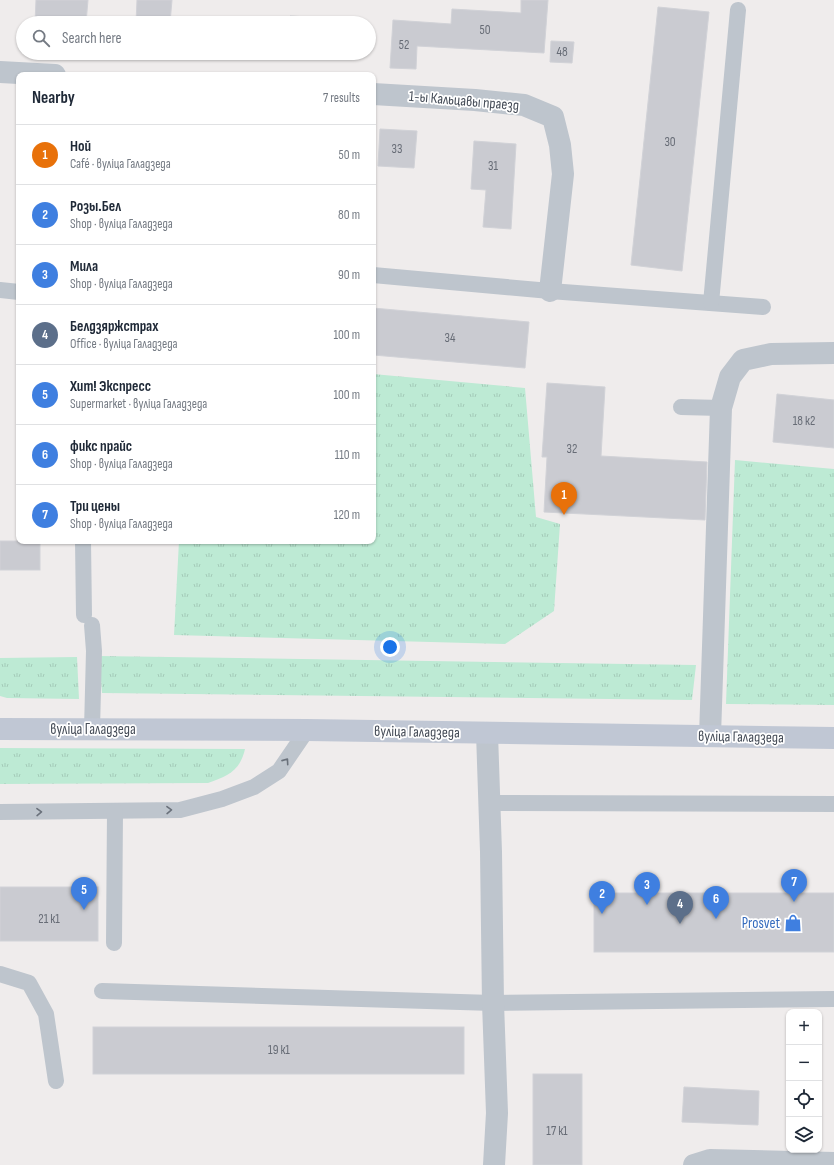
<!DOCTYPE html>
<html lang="en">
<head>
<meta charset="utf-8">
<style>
  :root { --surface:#fff; --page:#f6f6f7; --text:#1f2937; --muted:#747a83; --line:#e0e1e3; --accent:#db2777 }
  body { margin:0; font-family:"Sofia Sans Condensed",sans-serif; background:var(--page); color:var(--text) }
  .controls { position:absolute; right:12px; bottom:12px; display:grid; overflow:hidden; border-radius:8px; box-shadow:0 1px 3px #0004 }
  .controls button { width:36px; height:36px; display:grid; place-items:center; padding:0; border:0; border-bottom:1px solid var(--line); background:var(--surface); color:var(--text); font:20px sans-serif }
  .you { position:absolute; left:390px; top:647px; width:14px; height:14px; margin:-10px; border:3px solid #fff; border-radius:50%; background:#1a73e8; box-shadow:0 0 0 6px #1a73e833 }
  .badge { display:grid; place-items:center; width:26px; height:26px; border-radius:50%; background:var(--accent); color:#fff; font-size:13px; font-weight:700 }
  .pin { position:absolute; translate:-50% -33px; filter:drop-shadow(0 1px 2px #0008) }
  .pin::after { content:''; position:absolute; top:21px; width:14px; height:12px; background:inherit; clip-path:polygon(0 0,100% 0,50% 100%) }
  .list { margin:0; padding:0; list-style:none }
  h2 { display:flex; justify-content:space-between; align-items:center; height:52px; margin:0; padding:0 16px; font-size:17px }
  h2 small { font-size:13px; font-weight:400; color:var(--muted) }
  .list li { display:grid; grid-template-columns:26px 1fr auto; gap:12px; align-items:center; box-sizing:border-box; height:60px; padding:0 16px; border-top:1px solid var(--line) }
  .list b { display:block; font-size:15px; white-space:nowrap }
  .list p { margin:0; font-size:13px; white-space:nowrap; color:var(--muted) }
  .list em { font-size:13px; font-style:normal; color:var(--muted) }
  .icon { flex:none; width:22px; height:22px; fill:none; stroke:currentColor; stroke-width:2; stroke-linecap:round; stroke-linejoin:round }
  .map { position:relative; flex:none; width:834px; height:1165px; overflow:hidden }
  .search { position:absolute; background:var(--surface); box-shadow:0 1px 3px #0004; left:16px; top:16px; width:360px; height:44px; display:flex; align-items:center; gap:10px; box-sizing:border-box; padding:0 14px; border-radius:22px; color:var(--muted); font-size:15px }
  .panel { position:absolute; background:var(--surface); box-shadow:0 1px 3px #0004; left:16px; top:72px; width:360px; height:472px; border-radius:8px }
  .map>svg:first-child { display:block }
  .grass { fill:url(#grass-tufts) }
  .building { fill:#cacbd1; stroke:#d1d2d7 }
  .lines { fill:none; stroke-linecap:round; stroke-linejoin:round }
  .service { stroke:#bec5cd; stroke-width:16 }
  .minor { stroke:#bec5cd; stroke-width:22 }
  .secondary { stroke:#c0c7d4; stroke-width:22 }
  .oneway { stroke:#6a717b }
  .labels { text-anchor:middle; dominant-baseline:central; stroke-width:3.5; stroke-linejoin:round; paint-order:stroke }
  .number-label { font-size:13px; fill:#676c76 }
  .street-label { font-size:15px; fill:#464d58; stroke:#fff }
  .shop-label { font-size:15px; fill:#366cbe; stroke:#fff; text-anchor:end }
</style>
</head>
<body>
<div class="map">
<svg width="834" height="1165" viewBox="0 0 834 1165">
  <defs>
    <pattern id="grass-tufts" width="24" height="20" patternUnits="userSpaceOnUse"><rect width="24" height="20" fill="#bdead4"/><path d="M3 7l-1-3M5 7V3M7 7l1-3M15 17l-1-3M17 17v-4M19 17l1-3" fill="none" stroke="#a4cab8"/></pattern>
  </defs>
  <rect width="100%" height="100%" fill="#efecec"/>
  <!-- grass -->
  <g class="grass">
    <path d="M373,374L525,388L536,517L560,524L554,611L505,644L174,635L179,541H373Z"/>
    <path d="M735,460L834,469V705L726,704Z"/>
    <path d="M99,656L696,665L692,700L102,693Z"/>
    <path d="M77,657L79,699L7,698L0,696V658Z"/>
    <path d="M0,748L245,749C240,771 228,776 208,783L0,784Z"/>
  </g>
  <!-- building -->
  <g class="building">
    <path d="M36,0H88L86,23H35Z"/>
    <path d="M137,0H172L170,23H136Z"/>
    <path d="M521,0H548L544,53L417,46L416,69L390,68L393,20L451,24L452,9L521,13Z"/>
    <path d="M658,7L709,12L682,271L631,265Z"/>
    <path d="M290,16L327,18V23H290Z"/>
    <path d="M551,41L574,42L572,63L550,62Z"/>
    <path d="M288,53H325V59L288,57Z"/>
    <path d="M380,129L417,131L414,168L378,166Z"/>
    <path d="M474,141L516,144L511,229L483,227L486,190L471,189Z"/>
    <path d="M373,308L529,322L525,368L373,355Z"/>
    <path d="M547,383L605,387L601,456L707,462L705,520L544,512L547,457H542Z"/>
    <path d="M777,394L834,400V448L773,442Z"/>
    <rect x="0" y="541" width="40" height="29"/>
    <rect x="0" y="887" width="98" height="54"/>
    <rect x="594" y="893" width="240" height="59"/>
    <rect x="93" y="1027" width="371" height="47"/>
    <rect x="533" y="1074" width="49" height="91"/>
    <path d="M684,1087L759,1091L758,1125L682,1122Z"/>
  </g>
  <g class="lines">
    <!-- service -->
    <g class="service">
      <path d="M373,275L550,291L763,307"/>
      <path d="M0,290L19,292"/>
      <path d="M711,303L738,10"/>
      <path d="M681,407L721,408"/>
      <path d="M83,541L84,615"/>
      <path d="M92,625L94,651L92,729"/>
      <path d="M489,803L834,804"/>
      <path d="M0,812L180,810L222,799L254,787L279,771L307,730"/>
      <path d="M114,943L115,811"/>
      <path d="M0,974L29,983L46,1014L56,1081"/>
      <path d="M102,991L493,1003L834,999"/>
    </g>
    <!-- minor -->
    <g class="minor">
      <path d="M0,72L55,75"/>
      <path d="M373,94L475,100L524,105L553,117L560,145L563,174L550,291"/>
      <path d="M487,733L491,852L493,1003L497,1113L494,1165"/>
      <path d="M710,736L721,408L730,377L743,360L771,354L834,353"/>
      <path d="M694,1165L710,1160L834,1163"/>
    </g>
    <!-- secondary -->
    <path class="secondary" d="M0,729L307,730L834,738"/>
  </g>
  <!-- one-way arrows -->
  <defs><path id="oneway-chevron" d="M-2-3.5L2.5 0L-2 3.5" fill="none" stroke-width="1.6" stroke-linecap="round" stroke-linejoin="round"/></defs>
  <g class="oneway">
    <use href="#oneway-chevron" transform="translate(286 761) rotate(-55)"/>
    <use href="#oneway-chevron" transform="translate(169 810) rotate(-1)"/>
    <use href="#oneway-chevron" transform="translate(39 812) rotate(-1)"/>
  </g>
  <!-- icons -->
  <defs>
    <g id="shop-bare" transform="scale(1.38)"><path d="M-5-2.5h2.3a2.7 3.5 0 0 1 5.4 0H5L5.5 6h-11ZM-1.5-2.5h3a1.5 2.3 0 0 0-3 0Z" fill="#3f7fe0" stroke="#fff" stroke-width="2.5" paint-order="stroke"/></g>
  </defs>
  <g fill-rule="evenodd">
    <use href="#shop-bare" x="793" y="923"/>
  </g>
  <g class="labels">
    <!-- number labels -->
    <g class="number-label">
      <text x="485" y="30">50</text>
      <text x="404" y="45">52</text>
      <text x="562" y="52">48</text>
      <text x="670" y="142">30</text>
      <text x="397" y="149">33</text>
      <text x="493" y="166">31</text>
      <text x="450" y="338">34</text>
      <text x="804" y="421">18 к2</text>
      <text x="572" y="449">32</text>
      <text x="49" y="919">21 к1</text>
      <text x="279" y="1050">19 к1</text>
      <text x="557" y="1131">17 к1</text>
    </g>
    <!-- street labels -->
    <g class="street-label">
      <text transform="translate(464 101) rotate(5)">1-ы Кальцавы праезд</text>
      <text x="93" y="729">вуліца Галадзеда</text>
      <text transform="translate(417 732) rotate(1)">вуліца Галадзеда</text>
      <text transform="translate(741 737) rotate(1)">вуліца Галадзеда</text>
    </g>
    <!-- shop labels -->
    <g class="shop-label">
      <text x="780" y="923">Prosvet</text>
    </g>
  </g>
</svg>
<div class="controls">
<button>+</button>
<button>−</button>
<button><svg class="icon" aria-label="locate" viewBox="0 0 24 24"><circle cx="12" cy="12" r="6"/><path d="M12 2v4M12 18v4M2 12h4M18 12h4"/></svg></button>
<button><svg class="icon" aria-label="layers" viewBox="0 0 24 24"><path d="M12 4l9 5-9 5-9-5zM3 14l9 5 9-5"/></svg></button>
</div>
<div class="you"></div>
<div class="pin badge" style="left:564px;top:515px;background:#e8710a">1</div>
<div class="pin badge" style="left:602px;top:914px;background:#3f7fe0">2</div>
<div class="pin badge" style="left:647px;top:905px;background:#3f7fe0">3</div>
<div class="pin badge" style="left:680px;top:924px;background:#5c6f8a">4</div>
<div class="pin badge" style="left:84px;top:910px;background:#3f7fe0">5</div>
<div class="pin badge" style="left:716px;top:919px;background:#3f7fe0">6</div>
<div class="pin badge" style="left:794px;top:902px;background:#3f7fe0">7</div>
<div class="search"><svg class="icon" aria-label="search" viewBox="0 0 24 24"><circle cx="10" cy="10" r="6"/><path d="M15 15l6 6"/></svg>Search here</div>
<section class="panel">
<h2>Nearby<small>7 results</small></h2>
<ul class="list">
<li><span class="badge" style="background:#e8710a">1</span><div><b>Ной</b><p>Café · вуліца Галадзеда</p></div><em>50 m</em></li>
<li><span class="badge" style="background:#3f7fe0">2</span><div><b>Розы.Бел</b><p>Shop · вуліца Галадзеда</p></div><em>80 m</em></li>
<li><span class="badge" style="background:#3f7fe0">3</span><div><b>Мила</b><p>Shop · вуліца Галадзеда</p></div><em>90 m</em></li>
<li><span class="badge" style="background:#5c6f8a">4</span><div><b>Белдзяржстрах</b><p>Office · вуліца Галадзеда</p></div><em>100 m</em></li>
<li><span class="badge" style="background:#3f7fe0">5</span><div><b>Хит! Экспресс</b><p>Supermarket · вуліца Галадзеда</p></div><em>100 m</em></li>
<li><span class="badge" style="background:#3f7fe0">6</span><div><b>фикс прайс</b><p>Shop · вуліца Галадзеда</p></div><em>110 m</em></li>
<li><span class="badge" style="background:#3f7fe0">7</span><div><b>Три цены</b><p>Shop · вуліца Галадзеда</p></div><em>120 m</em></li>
</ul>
</section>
</div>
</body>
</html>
